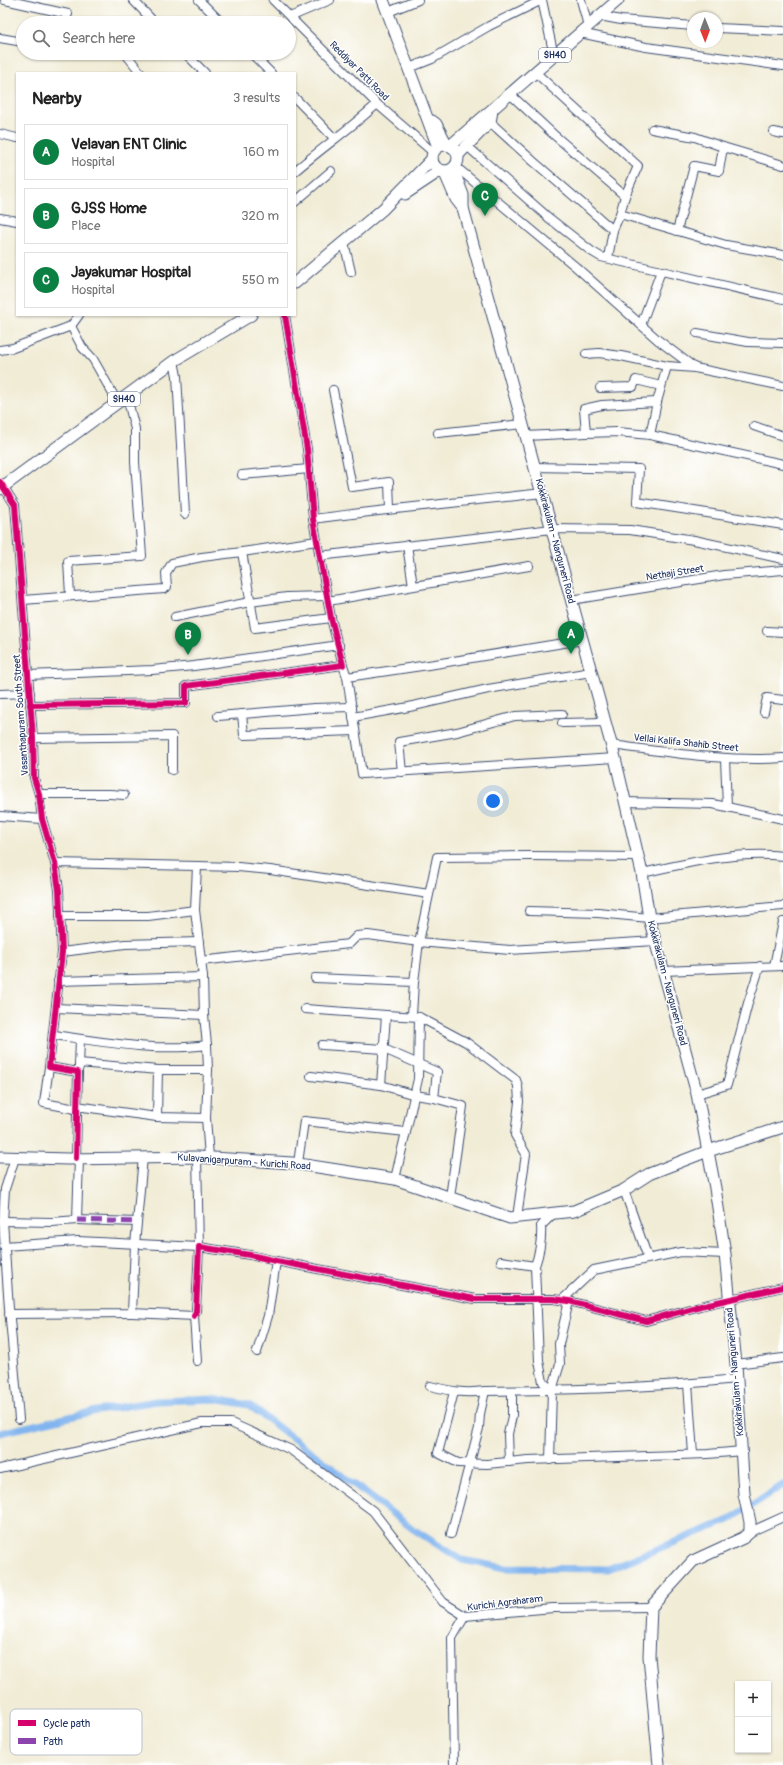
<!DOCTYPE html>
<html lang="en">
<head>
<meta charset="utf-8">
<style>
  :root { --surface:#fff; --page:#f6f6f6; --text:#222; --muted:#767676; --line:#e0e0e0; --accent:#0b8043 }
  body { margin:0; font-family:Pangolin,sans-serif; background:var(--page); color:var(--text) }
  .controls { position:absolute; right:12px; bottom:12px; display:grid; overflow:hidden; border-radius:0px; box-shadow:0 1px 3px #0004 }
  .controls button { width:36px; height:36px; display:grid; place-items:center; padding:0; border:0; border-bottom:1px solid var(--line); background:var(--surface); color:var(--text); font:20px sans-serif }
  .compass { position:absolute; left:687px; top:12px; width:36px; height:36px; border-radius:50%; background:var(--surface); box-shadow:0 1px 3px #0004; rotate:179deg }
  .you { position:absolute; left:493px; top:801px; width:14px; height:14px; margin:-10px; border:3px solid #fff; border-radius:50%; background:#1a73e8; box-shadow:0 0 0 6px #1a73e833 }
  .badge { display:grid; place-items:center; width:26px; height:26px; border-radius:50%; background:var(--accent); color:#fff; font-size:13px; font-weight:700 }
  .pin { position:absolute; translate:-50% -33px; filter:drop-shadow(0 1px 2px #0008) }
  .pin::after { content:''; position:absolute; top:21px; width:14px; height:12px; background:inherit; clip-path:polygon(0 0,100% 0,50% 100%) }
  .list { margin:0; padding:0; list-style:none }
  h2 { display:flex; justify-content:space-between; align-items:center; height:52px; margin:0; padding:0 16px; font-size:17px }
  h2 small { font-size:13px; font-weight:400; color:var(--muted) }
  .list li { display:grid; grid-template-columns:26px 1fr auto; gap:12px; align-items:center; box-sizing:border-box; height:56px; margin:0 8px 8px; padding:0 8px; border:1px solid var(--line); border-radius:0px }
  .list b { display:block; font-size:15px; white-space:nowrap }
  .list p { margin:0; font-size:13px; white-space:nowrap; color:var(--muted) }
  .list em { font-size:13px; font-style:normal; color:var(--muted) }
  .icon { flex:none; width:22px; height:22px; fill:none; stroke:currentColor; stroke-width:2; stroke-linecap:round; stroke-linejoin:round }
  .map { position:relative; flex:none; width:783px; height:1765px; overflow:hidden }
  .search { position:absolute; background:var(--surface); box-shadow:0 1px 3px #0004; left:16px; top:16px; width:280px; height:44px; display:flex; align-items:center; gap:10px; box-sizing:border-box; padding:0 14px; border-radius:22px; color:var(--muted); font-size:15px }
  .panel { position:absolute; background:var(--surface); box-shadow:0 1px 3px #0004; left:16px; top:72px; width:280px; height:244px; border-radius:0px }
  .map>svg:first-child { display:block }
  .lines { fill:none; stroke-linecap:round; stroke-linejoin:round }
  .canal { stroke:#82b5ef; stroke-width:7 }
  .minor-casing { stroke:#3b4b70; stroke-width:10 }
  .major-casing { stroke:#3b4b70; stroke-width:13 }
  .minor { stroke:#fff; stroke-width:8 }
  .major { stroke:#fff; stroke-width:11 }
  .quiet { stroke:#8e44ad; stroke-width:5; stroke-dasharray:10 5; stroke-linecap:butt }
  .cycleway-casing { stroke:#fff; stroke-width:8 }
  .cycleway { stroke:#d6006c; stroke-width:6 }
  .labels { text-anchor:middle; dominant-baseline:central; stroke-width:3; stroke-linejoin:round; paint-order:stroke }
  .shield { fill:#fff; stroke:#5f6d8e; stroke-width:1 }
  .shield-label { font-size:9px; font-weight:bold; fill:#1b2f5e }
  .street-label { font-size:10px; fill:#1b2f5e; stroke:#fff }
  .key { fill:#fff; stroke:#bbc1cf; stroke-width:1 }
  .key-label { font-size:11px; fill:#1b2f5e }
</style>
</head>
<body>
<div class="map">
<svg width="783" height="1765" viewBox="0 0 783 1765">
  <rect width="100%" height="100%" fill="#fff"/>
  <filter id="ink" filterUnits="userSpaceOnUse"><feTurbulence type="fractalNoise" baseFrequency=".025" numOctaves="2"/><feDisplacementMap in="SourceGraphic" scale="8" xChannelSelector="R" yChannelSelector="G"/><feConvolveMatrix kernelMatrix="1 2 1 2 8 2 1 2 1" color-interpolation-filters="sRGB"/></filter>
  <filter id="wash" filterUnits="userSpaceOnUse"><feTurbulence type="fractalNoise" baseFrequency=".012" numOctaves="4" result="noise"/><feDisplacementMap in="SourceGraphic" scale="16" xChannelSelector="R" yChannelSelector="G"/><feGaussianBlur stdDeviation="0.9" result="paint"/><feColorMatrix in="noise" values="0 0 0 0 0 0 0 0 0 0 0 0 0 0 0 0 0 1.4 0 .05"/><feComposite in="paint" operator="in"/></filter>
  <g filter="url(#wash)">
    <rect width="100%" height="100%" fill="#f1ecd5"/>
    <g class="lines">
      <!-- canal -->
      <path class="canal" d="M0,1433L91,1412L156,1401L215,1399L249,1405L413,1529L462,1560L505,1568L608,1569L729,1520L783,1485"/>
    </g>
  </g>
  <g filter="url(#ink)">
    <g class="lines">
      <!-- minor casing -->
      <g class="minor-casing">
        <g id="minor">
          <path d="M5,0L68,14L64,23"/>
          <path d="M133,0L155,23"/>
          <path d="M199,0L222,23"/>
          <path d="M273,0L377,104L434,153"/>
          <path d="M542,0L554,56"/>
          <path d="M581,0L588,26"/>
          <path d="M388,12L418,0"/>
          <path d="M600,16L621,20L693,26"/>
          <path d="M290,17L330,0"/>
          <path d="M717,28L783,31"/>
          <path d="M580,33L646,47L783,66"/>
          <path d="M0,38L23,42"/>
          <path d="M125,53L141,73"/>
          <path d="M185,53L205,73"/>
          <path d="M251,53L271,73"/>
          <path d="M409,68L432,59L489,26L542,0"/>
          <path d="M535,72L638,166L625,196L620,214"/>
          <path d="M510,94L553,134L625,196"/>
          <path d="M295,98L334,138"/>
          <path d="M490,122L533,161L613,230L620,214L726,245L783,255"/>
          <path d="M652,129L695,137L723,147L783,165"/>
          <path d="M774,132L783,134"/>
          <path d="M0,134L17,138"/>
          <path d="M467,146L549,218L591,251L601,257L783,299"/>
          <path d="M455,166L576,267L658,340L695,368"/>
          <path d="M295,171C322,148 351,128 377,104"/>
          <path d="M295,202L331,171"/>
          <path d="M0,218L17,221"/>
          <path d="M677,231L694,166L719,171L723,147"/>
          <path d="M344,242L351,272"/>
          <path d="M608,258L613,230"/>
          <path d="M79,315L71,326L82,347L93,359L118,403"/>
          <path d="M641,325L661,271"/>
          <path d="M697,333L748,342L783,343"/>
          <path d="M0,350L13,348L71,326"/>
          <path d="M586,354L599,353L621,356L667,366L695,368L783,386"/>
          <path d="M174,361L177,376L185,514"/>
          <path d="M600,388L633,387L636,380L661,386"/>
          <path d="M333,390L352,487L389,482L390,509"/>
          <path d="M754,426L783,436"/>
          <path d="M438,433L523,424"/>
          <path d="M586,433L584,409L602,405L657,402"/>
          <path d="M650,435L657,402L667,366"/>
          <path d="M526,436L586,433L617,432L650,435L783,464"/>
          <path d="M534,467L639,469L637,502L783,525"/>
          <path d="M242,475L309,469"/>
          <path d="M1,483L15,505L33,738L34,778L39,794L42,819L55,863L59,890L62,952L49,1067L78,1072L76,1158"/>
          <path d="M313,519C389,509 465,502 542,493"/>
          <path d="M317,541L242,552L255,628L331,618"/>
          <path d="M407,545L413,586"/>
          <path d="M319,556L552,529L630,530L694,540L783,559"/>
          <path d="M70,595L68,561L142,556L135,462V429L127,397"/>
          <path d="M23,600L164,589L167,587L166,573L172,563L202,557L242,552"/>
          <path d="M571,600L724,575L783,570"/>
          <path d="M328,601L529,566"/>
          <path d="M175,617L250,602L287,597L326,596"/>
          <path d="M767,631L783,632"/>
          <path d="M343,665L347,677L435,664L582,640"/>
          <path d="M28,675L152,670L194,666L339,645"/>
          <path d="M347,677L362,774L615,758"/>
          <path d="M0,694L30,693"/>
          <path d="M30,705L186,703V686L343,665L331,618L313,519L307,449L285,315"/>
          <path d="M764,712L767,698L783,700"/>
          <path d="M242,714L244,735L355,731"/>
          <path d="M218,716L314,708L352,707"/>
          <path d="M353,717L409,707L488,689L591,672"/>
          <path d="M562,723L605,722"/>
          <path d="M33,738L172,736V770"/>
          <path d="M611,745C668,752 725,762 783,758"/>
          <path d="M725,759L727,806"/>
          <path d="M402,772L399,742L457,732L515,716L562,714"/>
          <path d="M39,794H110L124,795"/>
          <path d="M624,802L713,804L783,819"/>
          <path d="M0,816L42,819"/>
          <path d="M55,863L197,866L195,910L203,977L204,1015L207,1045L208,1070L206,1118"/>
          <path d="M197,866L238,867L270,870L429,894"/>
          <path d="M642,873C688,863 735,851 783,856"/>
          <path d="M529,911L598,913L649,918L783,906"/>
          <path d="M60,916H148L195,910"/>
          <path d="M62,952L125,944L199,942"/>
          <path d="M201,961L349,944L357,936L368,935L419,942L437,857L530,856L638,857"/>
          <path d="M774,966L783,922"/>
          <path d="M664,971L783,966"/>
          <path d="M315,978L414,982L412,1015"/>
          <path d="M58,981L203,977"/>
          <path d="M414,982L419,942L510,950L655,941"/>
          <path d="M56,1008L204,1015"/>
          <path d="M305,1009L386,1015"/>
          <path d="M419,1017L466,1042L516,1080L518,1086L519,1102L515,1135L526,1154L517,1217"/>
          <path d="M54,1035C104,1042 157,1052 207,1045"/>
          <path d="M322,1045L384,1049L437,1072L434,1098L463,1106L450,1197"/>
          <path d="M79,1063L158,1070L157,1117"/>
          <path d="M49,1067L44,1103L76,1109"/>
          <path d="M79,1067L80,1039"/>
          <path d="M158,1070H208"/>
          <path d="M381,1085L415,1095L434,1098"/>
          <path d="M697,1094L727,1085L748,1003L760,966"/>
          <path d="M76,1106L157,1117L206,1118L209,1157"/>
          <path d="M15,1158L5,1189L3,1221L9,1308L19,1419"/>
          <path d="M298,1163L304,1121L406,1132L418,1079L419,1017L386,1015L381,1085L311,1076"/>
          <path d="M395,1179L406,1132"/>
          <path d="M624,1190L648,1258"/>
          <path d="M77,1220L137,1222"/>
          <path d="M3,1221L52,1222L77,1220L79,1158"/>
          <path d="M4,1246L78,1241L199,1247L197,1157"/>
          <path d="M501,1261L535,1266"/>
          <path d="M562,1300L594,1270L681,1252L725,1254"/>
          <path d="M132,1313L194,1316L197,1361"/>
          <path d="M9,1314L132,1313L135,1245L143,1157"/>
          <path d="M194,1316L196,1311L199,1247L250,1255L276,1261L475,1299H553L569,1301L646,1321L700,1306L783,1287"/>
          <path d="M257,1352L268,1316L276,1261"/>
          <path d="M736,1364L783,1358"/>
          <path d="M688,1384L693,1454"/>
          <path d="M430,1386C451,1391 464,1394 485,1391C569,1390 653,1388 736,1379"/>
          <path d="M552,1390L543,1382L539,1361L535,1266C539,1254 542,1239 541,1226L554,1213"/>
          <path d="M454,1392L438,1453L458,1463L487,1464L528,1460L708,1454L742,1451"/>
          <path d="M550,1460L552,1390L560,1364L559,1344L569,1301"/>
          <path d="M509,1462L508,1434L512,1416V1391"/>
          <path d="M0,1469L202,1423H231L291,1450L373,1511L443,1602L465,1616"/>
          <path d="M750,1532L783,1517"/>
          <path d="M451,1534L479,1428L480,1414L485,1391"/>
          <path d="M465,1616L553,1608L651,1607"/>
          <path d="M454,1765L452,1638L465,1616"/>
        </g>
      </g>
      <!-- major casing -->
      <g class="major-casing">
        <g id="major">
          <path d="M383,0L438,147"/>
          <path d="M432,121L436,124L447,145"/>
          <circle cx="445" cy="158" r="13"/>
          <path d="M450,146L618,0"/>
          <path d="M458,155L490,122L492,111"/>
          <path d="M453,169L463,195V208L615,758L642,873L649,918L697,1094L715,1188L725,1254L736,1364L744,1494L750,1522V1532L743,1538L693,1561L651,1607L649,1656L659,1765"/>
          <path d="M444,171L456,199L463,208"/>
          <path d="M405,194L441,170"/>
          <path d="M295,283L383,209L432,159"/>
          <path d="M0,489L174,361L251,315"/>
          <path d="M0,1157L68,1159L197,1157L292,1163L395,1179L510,1218L574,1211L624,1190L649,1174L708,1151L783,1127"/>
        </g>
      </g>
      <!-- minor -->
      <use href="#minor" class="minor"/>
      <!-- major -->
      <use href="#major" class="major"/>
      <!-- quiet -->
      <path class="quiet" d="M77,1220L137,1222"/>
      <!-- cycleway casing -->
      <g class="cycleway-casing">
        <g id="cycleway">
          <path d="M0,482L15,505L33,738L34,778L39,794L42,819L55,863L59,890L62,952L49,1067L78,1072L76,1158"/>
          <path d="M30,705L186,703V686L343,665L331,618L313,519L307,449L285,315"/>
          <path d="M194,1316L196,1311L199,1247L250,1255L276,1261L475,1299H553L569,1301L646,1321L700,1306L783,1287"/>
        </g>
      </g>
      <!-- cycleway -->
      <use href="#cycleway" class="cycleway"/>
    </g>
  </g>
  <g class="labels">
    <!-- shield labels -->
    <g class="shield">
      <rect x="539" y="48" width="32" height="14" rx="3"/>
      <rect x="108" y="392" width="32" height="14" rx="3"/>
    </g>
    <g class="shield-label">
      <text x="555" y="55">SH40</text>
      <text x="124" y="399">SH40</text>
    </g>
    <!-- street labels -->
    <g class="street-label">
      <text transform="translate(359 71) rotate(45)">Reddiyar Patti Road</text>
      <text transform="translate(555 541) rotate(75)">Kokkirakulam - Nanguneri Road</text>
      <text transform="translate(675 573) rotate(-9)">Nethaji Street</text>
      <text transform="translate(21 715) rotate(-94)">Vasanthapuram South Street</text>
      <text transform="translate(686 743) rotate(6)">Vellai Kalifa Shahib Street</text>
      <text transform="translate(667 983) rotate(75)">Kokkirakulam - Nanguneri Road</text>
      <text transform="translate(244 1162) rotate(4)">Kulavanigarpuram - Kurichi Road</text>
      <text transform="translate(735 1372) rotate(-95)">Kokkirakulam - Nanguneri Road</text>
      <text transform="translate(505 1603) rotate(-7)">Kurichi Agraharam</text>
    </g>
  </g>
  <!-- legend -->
  <rect x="10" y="1709" width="132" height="46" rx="6" class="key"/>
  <rect x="18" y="1720" width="18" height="6" fill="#d6006c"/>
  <rect x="18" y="1738" width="18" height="6" fill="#8e44ad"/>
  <g class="key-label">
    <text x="43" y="1727">Cycle path</text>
    <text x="43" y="1745">Path</text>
  </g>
</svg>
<div class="controls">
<button>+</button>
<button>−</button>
</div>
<svg class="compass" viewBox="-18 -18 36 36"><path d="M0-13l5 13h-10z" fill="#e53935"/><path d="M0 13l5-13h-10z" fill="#767676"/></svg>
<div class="you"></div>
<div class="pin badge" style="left:571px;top:654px">A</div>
<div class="pin badge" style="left:188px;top:655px">B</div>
<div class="pin badge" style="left:485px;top:216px">C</div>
<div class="search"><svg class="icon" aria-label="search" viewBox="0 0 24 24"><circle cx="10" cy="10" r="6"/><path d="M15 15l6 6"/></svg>Search here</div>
<section class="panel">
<h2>Nearby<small>3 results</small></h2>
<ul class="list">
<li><span class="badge">A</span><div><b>Velavan ENT Clinic</b><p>Hospital</p></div><em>160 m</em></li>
<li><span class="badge">B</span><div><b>GJSS Home</b><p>Place</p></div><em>320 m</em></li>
<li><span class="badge">C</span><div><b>Jayakumar Hospital</b><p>Hospital</p></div><em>550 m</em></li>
</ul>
</section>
</div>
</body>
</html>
